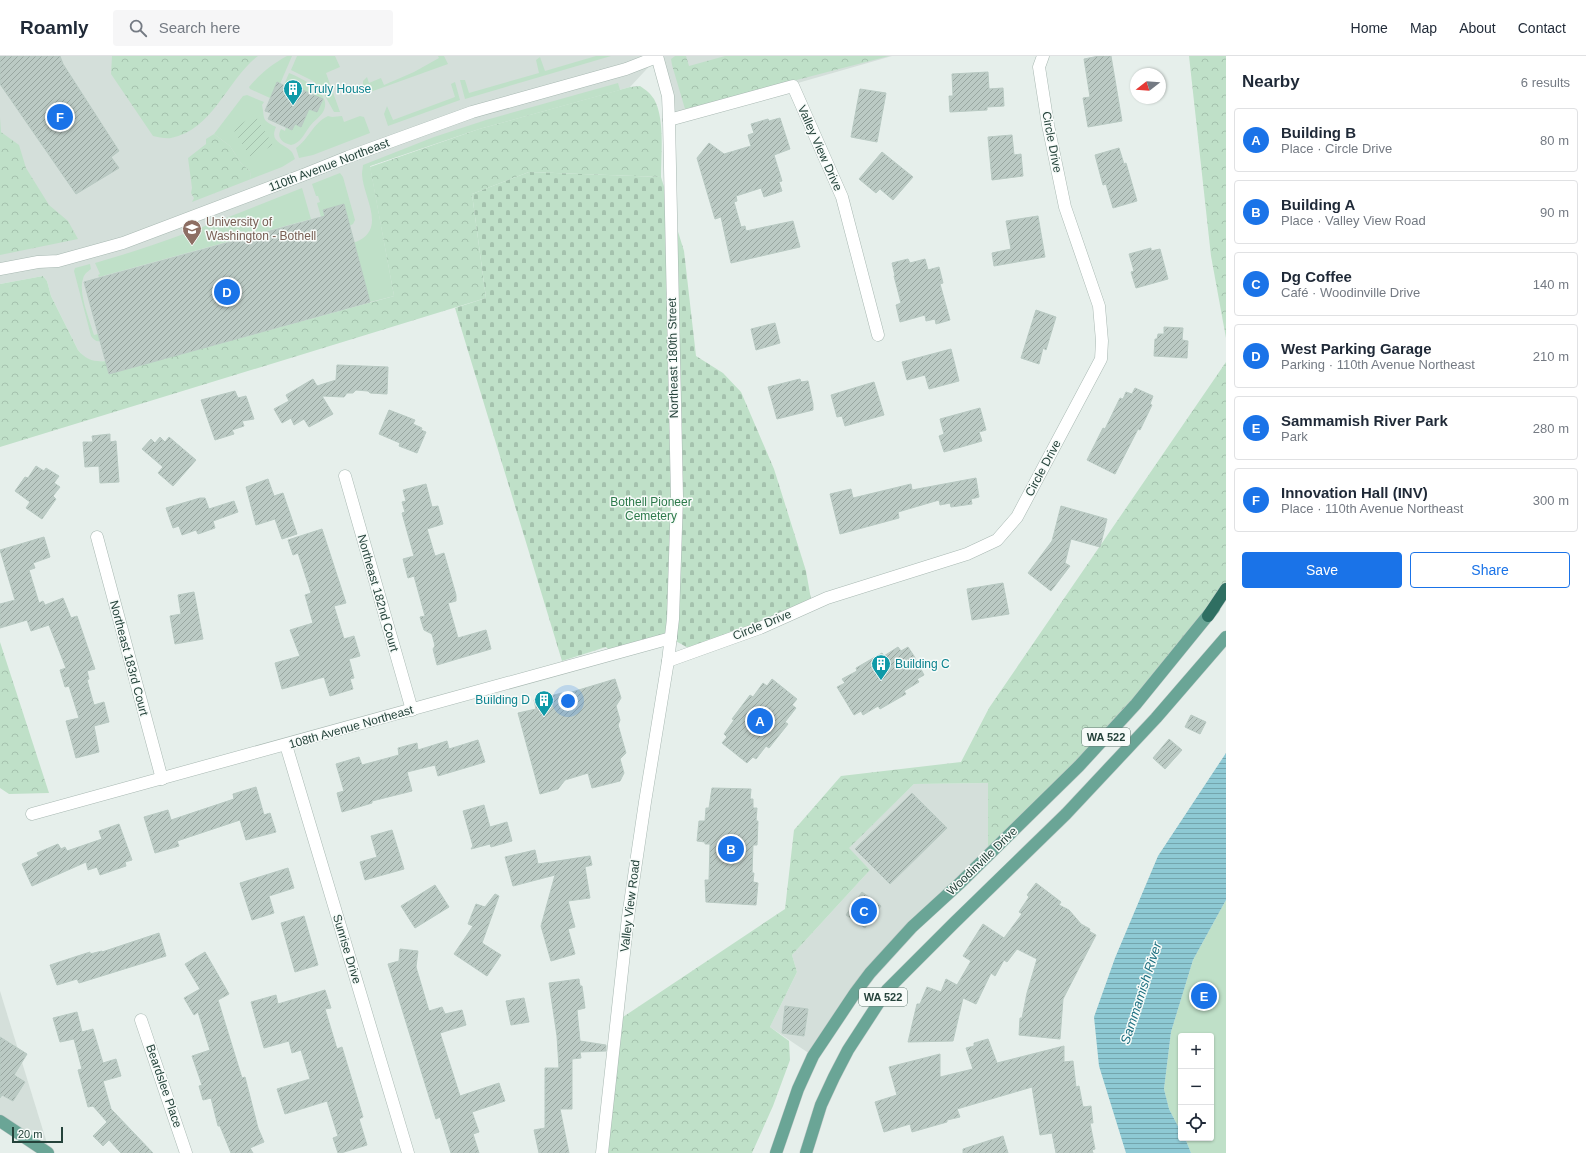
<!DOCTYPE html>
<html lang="en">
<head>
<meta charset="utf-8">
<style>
  :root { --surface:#fff; --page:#f6f6f7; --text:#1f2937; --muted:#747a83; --line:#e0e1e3; --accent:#1a73e8 }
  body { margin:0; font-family:Arial,sans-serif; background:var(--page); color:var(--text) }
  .controls { position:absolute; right:12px; bottom:12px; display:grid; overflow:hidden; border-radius:4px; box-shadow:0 1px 3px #0004 }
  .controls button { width:36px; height:36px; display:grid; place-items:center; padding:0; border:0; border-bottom:1px solid var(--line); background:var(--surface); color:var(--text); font:20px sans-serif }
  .compass { position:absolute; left:1130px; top:12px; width:36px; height:36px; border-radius:50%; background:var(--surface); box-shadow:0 1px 3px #0004; rotate:253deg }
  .scale { position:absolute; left:12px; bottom:10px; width:51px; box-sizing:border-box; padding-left:4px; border:2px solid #24423a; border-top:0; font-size:11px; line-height:14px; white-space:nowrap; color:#24423a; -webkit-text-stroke:3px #f7fbf9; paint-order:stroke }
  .you { position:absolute; left:568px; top:645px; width:14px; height:14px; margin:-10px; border:3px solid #fff; border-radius:50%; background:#1a73e8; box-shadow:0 0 0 6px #1a73e833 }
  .badge { display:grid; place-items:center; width:26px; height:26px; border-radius:50%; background:var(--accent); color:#fff; font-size:13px; font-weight:700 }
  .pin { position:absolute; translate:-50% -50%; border:2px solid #fff; box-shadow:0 1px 4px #0006 }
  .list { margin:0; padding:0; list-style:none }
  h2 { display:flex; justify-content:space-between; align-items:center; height:52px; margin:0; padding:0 16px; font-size:17px }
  h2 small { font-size:13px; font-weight:400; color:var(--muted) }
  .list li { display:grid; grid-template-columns:26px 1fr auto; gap:12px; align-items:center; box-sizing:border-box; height:64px; margin:0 8px 8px; padding:0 8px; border:1px solid var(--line); border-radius:4px }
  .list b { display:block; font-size:15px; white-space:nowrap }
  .list p { margin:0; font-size:13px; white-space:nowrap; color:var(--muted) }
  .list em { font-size:13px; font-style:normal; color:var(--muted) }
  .actions { display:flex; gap:8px; padding:12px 16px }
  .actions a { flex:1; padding:9px 0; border:1px solid var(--accent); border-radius:4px; text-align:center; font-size:14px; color:var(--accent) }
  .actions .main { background:var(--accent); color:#fff }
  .icon { flex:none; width:22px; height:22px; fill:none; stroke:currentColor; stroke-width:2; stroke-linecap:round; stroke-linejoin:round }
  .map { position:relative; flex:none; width:1226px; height:1097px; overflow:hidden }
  header { display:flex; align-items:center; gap:24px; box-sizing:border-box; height:56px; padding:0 20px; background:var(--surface); border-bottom:1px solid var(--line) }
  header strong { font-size:19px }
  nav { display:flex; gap:22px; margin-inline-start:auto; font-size:14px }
  .search { width:280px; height:36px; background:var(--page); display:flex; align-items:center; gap:10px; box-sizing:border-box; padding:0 14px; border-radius:4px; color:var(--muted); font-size:15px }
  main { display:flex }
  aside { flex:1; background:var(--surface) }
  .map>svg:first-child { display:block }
  .built { fill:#d4dfda }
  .green { fill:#bfe0c8 }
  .forest { fill:url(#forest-crowns) }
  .cemetery { fill:url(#cemetery-stones) }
  .garden { fill:url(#garden-furrows) }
  .water { fill:url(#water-rules) }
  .building { fill:url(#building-hatch); stroke:#b8c9c2 }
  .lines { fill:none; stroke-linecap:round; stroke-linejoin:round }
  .minor-casing { stroke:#a8b8b2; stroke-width:13 }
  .major-casing { stroke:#c2cac8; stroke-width:13 }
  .highway-casing { stroke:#c2cac8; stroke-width:13 }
  .minor { stroke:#fff; stroke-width:12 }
  .major { stroke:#6aa596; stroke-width:12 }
  .highway { stroke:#2f6f62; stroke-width:12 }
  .labels { text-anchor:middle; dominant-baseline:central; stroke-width:3; stroke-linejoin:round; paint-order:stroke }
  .shield { fill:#f7fbf9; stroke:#637a73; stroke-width:1 }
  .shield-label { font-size:11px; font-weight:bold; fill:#24423a }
  .culture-label { font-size:12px; fill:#0d838f; stroke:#f7fbf9; text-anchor:start }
  .street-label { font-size:12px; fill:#24423a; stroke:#f7fbf9 }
  .education-label { font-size:12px; fill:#785e54; stroke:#f7fbf9; text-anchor:start }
  .park-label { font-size:12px; fill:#2d7a4b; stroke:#f7fbf9 }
  .water-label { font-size:13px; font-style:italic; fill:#1c6f80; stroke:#f7fbf9 }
</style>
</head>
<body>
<header>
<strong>Roamly</strong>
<div class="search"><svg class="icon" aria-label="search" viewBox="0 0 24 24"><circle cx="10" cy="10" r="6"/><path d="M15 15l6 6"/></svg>Search here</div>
<nav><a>Home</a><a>Map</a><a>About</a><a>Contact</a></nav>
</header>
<main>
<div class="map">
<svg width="1226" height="1097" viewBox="0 0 1226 1097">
  <defs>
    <pattern id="forest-crowns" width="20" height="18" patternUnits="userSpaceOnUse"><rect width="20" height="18" fill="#bfe0c8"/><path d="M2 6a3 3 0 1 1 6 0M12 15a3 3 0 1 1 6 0" fill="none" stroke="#a4c1ad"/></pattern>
    <pattern id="cemetery-stones" width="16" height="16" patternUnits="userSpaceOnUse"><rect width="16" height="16" fill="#bfe0c8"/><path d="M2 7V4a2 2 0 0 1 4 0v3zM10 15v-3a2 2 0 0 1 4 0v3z" fill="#a4c1ad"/></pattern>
    <pattern id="garden-furrows" width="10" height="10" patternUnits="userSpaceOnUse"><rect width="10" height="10" fill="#bfe0c8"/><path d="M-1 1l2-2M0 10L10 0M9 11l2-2" fill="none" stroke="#a4c1ad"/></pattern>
    <pattern id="water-rules" width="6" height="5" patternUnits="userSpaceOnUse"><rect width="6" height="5" fill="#8ec9d4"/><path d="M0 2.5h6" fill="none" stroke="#74a5ad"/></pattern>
    <pattern id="building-hatch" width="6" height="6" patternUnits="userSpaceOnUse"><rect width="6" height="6" fill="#bbcac4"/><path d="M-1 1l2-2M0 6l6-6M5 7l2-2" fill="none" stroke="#98a6a0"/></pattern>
  </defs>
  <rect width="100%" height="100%" fill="#e6efeb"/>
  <!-- built -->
  <g class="built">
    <path d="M0,0H892L669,64L657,2L630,31L479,73L370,110L394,240L109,318L106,305L95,306L90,304L84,301L78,294L51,240L47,225L43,220L0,228Z"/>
    <path d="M988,727V800L912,871L813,1000L770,971L797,916L792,899L870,814L848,792L914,728Z"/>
    <path d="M0,935L50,1097L0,1065Z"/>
  </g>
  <!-- green -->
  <g class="green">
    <path d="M287,0H292L280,28L278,27L270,42L250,33L249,31C260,18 272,8 287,0Z"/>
    <path d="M297,0H335L340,11L326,17L340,56H334L324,38L313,25L291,14Z"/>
    <path d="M438,0H444L448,8L373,35L369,36L363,32V25L367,21L369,27L381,22L384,29L414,16L439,2Z"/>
    <path d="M596,0H611L465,43L460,24H465L469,37L539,17L536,4L540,1L545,15Z"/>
    <path d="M289,17C301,22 332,37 324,54C321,61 314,64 310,70C304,78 301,87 291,89C283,87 276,82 281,73L285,75L286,71L292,74L295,68L301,71L309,53L317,56L323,44L300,33L302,27L296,24L293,30L289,28L287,31L284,29Z"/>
    <path d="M455,26L460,44L388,70L384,58L387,50L393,64L455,41L451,28Z"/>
    <path d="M618,27L620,34L479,73L370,110L394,240L370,246L353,187C389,175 363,142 362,118C362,115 363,111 363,109L434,81L486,64Z"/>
    <path d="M247,39L264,46L262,49C265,63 261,64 276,71C269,86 283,87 291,95C293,97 294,101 295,103L282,111L251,123L250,115L241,107L230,90L214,78L243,40Z"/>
    <path d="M328,60L332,61L342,60L344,66L360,60L364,61L370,77L313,99L299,102L296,92C309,83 313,67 328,60Z"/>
    <path d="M340,117L343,121L355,164L353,168L349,170L344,148L323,154L325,160L321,161L317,147L320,146L318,140H316L312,128Z"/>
    <path d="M302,132L311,163L99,221L98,219L100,218L95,207C166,187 233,159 302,132Z"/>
    <path d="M90,208L91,213C87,216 84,218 83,223C78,236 90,265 94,279L98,278L101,285C96,286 94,284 91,280L74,215L75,212Z"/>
    <path d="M1226,844V1097H1191L1185,1082H1211V980H1181V1076L1169,1053L1164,1033L1171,976L1193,904Z"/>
  </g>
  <!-- forest -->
  <g class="forest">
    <path d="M112,0H258C227,24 213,74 171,82C166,83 158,81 153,80L111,18Z"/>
    <path d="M675,0H686L689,10L725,0H889L685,53L672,9L671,3Z"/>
    <path d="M1189,0H1226V282L1211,200Z"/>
    <path d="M640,30C646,34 650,37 654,43C665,62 661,98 661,121L529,116L472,138L486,242L0,391V228L43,220L47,225L51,240L78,294C86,304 94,306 106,305L109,318L394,240L370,111L479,73L630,31Z"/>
    <path d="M0,61L1,76L19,89L26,112L49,149L68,165L78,183L0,199Z"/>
    <path d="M214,78L230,90L241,107L250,115L251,123L192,146L194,142L191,137L192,132L188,102L206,88V83Z"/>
    <path d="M1226,306V533L1136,648L988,800V727L914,728L849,792L870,814L792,899L797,916L770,971L789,985L790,1004L773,1050L752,1097H607L617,965L785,853L794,774L841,720L961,706L989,652Z"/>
    <path d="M0,586L49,737L9,738L0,732Z"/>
  </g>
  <!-- cemetery -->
  <path class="cemetery" d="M529,116L661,121L684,195L696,300L723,317L741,336L774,413L806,515L812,549L694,595L670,582L614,599L606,591L562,605L455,252L486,242L472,138Z"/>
  <!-- garden -->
  <path class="garden" d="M255,59L273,89L251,102L233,73Z"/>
  <!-- water -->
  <path class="water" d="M1226,697V844L1193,904L1171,976L1164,1033L1169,1053L1181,1076V1082H1185L1191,1097H1126L1099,1010L1094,961L1115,902L1158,800Z"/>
  <!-- building -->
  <g class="building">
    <path d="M0,0H60L63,8L119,95L111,101L119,112L76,138L0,28Z"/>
    <path d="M1099,0H1111L1122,65L1088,71L1083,42L1090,41L1084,3Z"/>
    <path d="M988,16L989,33L1003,32L1004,50L987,51V54L950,56L949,40H953L952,18Z"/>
    <path d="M277,26L287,31L289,28L323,43L317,56L309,53L301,71L295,68L292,74L268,63L271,57L265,55Z"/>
    <path d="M860,33L886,37L877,86L851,81Z"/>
    <path d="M780,62L790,93L774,99L782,125L779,126L782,135L764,141L761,132L736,140L737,145L734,146L741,171L745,170L746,175L793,165L800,191L731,207L721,161L715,163L697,102L709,87L724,98L751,90L748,79L754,77L751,68L768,63L769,65Z"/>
    <path d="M1012,79L1014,99L1021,98L1023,120L992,124L988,81Z"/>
    <path d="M1119,92L1124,108L1126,107L1137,145L1113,152L1106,128L1103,129L1095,99Z"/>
    <path d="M882,96L913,121L893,144L880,133L876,137L859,123Z"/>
    <path d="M344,148L370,246L109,318L84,226L325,160L323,154Z"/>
    <path d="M1038,160L1045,201L994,210L992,197L1011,193L1006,165Z"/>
    <path d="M1151,192V195L1160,193L1168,223L1136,232L1131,216L1134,215L1129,198Z"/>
    <path d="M908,203L910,207L925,203L928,214L939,211L943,227L940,228L950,264L936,268L935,263L926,265L925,259L900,266L896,249L901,247L894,220H895L892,207Z"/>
    <path d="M1036,254L1056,261L1046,294L1043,292L1039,308L1021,302Z"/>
    <path d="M775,267L780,287L756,294L751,273Z"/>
    <path d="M1164,271L1183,272L1182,284L1188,285L1187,302L1154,300L1155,283H1157L1158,278H1164Z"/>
    <path d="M951,293L959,325L929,333L925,319L907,324L902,306Z"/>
    <path d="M337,309L388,311L387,338L370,337L368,335L356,334L353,337H347L344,341L322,340L333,358L309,371L304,363L294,369L291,362L282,367L274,353L289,345L286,339L313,323L317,330L336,324Z"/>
    <path d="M800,323L801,326L808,325L813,348V354L777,363L768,331Z"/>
    <path d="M874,326L884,359L845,370L842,360L837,361L831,339Z"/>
    <path d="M1135,332L1153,340L1150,348L1152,349L1140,374L1138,373L1115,418L1087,404L1103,372L1105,373L1120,342L1123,343L1126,336L1132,338Z"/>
    <path d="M235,335L238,342L246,340L254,363L242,365L244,370L232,374L234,378L215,384L201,344Z"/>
    <path d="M980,352L986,374L979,376L982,385L944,396L939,380L944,378L940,363Z"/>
    <path d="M389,354L415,364L413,368L422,372L421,374L426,376L417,397L399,390L400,387L379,378Z"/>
    <path d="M110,378V386L116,385L119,426L100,427L99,410L85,411L83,386H93L92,380Z"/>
    <path d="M160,381L165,386L169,381L196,404L173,430L158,417L163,411L142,393L151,383L155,387Z"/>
    <path d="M36,410L44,415L46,412L59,420L54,427L60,431L53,440L56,443L42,463L26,452L30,446L15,435L25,421L28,422Z"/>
    <path d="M976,422L979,441L971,443L972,448L951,451L950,447L940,449L939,444L898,456L899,462L840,478L830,438L851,433L853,442L911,428L912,434Z"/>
    <path d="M268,423L274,440L283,437L297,478L282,483L275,463L256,469L246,431Z"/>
    <path d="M426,428L432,451L438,450L443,468L427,473L435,500L444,497L456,539V545L448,547L458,582L486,574L491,593L437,609L433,593L435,590L432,578L424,574L420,561L425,560L414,520L408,522L403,503L414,500L402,457L405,456L402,446L406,445L403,434Z"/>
    <path d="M200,442H205L209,453L234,445L238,456L213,465L215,472L198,478L196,474L182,479L179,470L173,472L166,452Z"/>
    <path d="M1061,450L1107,463L1100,491L1071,483L1065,507L1070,510L1051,535L1028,517L1052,485Z"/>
    <path d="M322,473L346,547L334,550L344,583L354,580L360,600L349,603L354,622L350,623L353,633L330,640L324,621L282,633L275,607L300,600L290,574L313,567L305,539L311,537L298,497L293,499L288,484Z"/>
    <path d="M44,481L50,501L33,507L35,512L29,514L39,547L43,545L45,549L63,542L71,562L77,560L95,613L87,615L89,623L87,624L94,649L104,646L109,666L94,670L99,696L76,702L66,665L79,662L69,630L65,631L60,614L66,612L49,569L31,575L27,564L0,572V548L15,544L0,494Z"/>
    <path d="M1003,527L1009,558L972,564L967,533Z"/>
    <path d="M194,536L203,583L175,588L170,560L181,558L178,539Z"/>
    <path d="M898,591L901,595L908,591L914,600L924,619L917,623L919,626L904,635L906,638L880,653L878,650L863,659L861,655L854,659L837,631L845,627L842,623L857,615L856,612L882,597L884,600Z"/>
    <path d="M615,623L621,642L616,650L620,664L618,669L626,697L620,703L624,717L620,725L592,732L588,717L565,724L558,733L540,738L518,657L536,653L534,644L562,637V639Z"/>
    <path d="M772,623L797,643L792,649L796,652L785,666L788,668L769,692L766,690L756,703L753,701L747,707L722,687L727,681L724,678L734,664L732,663L750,639L753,641L763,627L767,630Z"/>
    <path d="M1191,659L1206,666L1200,678L1185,671Z"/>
    <path d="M1169,683L1182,694L1165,713L1153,702Z"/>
    <path d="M478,684L485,706L438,720L435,709L407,716L412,735L372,745V747L342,756L337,737L344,735L336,708L359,701L362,709L399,699L398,692L417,687L418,694L447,685L449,693Z"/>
    <path d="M256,731L264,759L270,757L276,776L246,784L240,764L177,785L179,790L155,797L144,761L168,754L171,764L234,743L233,738Z"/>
    <path d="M712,732L751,733L750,743H753V752H757L756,765H758L757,789H753L752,817H754L753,826L758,827L756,849L706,846L705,824H709L710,788H705V786L697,785L699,765H705L706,752H709Z"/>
    <path d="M912,737L947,772L890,828L855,793Z"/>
    <path d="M484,749L490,771L507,766L512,785L491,791L490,788L471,793L473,790L463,755Z"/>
    <path d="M119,768L132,804L125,806L126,810L100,819L97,811L88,814L86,806L32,830L22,808L39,800L37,797L58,788L61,793L65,791L67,795L102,783L99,775Z"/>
    <path d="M392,774L404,813L365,824L360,806L377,801L371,780Z"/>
    <path d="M535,794L538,808L590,800L592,809L585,811L590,842L568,845L575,871L568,873L575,898L551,905L541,870L555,819L513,830L505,801Z"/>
    <path d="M288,812L294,832L269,840L274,857L252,864L240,827Z"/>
    <path d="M1036,827L1061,846L1059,849L1069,854L1081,868L1090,873L1089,875L1096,879L1063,943L1060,983L1019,979L1020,962H1022L1027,937L1037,903L1017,893L1007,906L1004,904L995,920L991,917L976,948L963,942L953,985L908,986L917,948H920L927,931L941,936L946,923L957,929L971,905L963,900L983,868L1004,882L1022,858L1019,856L1029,841L1027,839Z"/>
    <path d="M435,829L449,851L415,872L401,850Z"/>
    <path d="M862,836L881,850L865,872L846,859Z"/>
    <path d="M495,838L499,840L482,887L501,899L487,920L454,898L473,870L468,868L476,848L485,851Z"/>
    <path d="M304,860L318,909L295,916L281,867Z"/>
    <path d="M159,877L166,900L79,927L77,923L57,929L50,909L90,896V898L102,895V896Z"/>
    <path d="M400,893L418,895L416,911L429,955L442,951L445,958L462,954L466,969L440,977L460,1040L499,1027L505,1045L472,1056L479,1076L473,1078L479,1097H451L440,1061L436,1063L388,908L399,905Z"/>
    <path d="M205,896L229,938L218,944L242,1022L245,1021L258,1072L264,1086L250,1092L253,1097H231L220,1070H218L211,1042L203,1044L199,1030L202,1029L192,1000L210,994L198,956L194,959L184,942L200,933L185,908Z"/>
    <path d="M579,923L580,930H582L585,952L577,954L580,985L606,989V995L580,996L581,1002L572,1003V1053H560L569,1097H539L534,1074L545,1072V1012H559L557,980L549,927Z"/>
    <path d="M325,934L331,952L325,953L337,993L342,991L363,1061L359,1063L367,1089L341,1097H338L333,1082L338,1080L327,1045L285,1058L277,1033L310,1023L301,994L292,997L289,985L264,992L251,946L276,939L278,948Z"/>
    <path d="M524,942L529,966L511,969L506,945Z"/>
    <path d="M785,950L808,953L804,980L782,977Z"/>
    <path d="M77,956L82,976L93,973L103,1007L116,1003L121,1020L103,1025L111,1053L153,1097H121L109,1084L103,1090L93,1080L107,1066L93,1050L88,1051L78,1014L82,1013L74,983L60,986L53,962Z"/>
    <path d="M0,981L27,998L14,1019L25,1026L13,1045L2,1039L0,1042Z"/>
    <path d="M988,983L997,1007L1064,990V1006L1073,1005L1076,1031L1079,1030L1083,1051L1091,1050L1093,1067H1090L1095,1093L1092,1094L1093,1097H1056L1052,1077L1040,1079L1032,1031L957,1053L960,1061L947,1064V1066L912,1076L910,1068L884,1076L875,1046L897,1039L889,1011L940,998V1021L973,1013L966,992L974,990V987Z"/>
    <path d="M1003,1080L1008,1097H963V1093Z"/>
  </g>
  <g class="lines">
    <!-- minor casing -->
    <g class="minor-casing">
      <g id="minor">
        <path d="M669,64L793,30L842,141L878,279"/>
        <path d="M0,213L38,206L58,205L123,187L303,119L348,101L472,56L626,13L657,1"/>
        <path d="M345,420L412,654"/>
        <path d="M97,481L162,723"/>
        <path d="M668,605L760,572L827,542L967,498L997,484L1017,461L1101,303L1102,285L1099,250L1065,151L1048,69L1039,11L1043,0"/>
        <path d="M286,689L408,1097"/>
        <path d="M32,758L671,582"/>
        <path d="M141,964L186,1097"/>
        <path d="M602,1097L628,861L645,746L668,605L673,563L677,441L669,64L668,40L657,0"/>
      </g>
    </g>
    <!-- major casing -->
    <g class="major-casing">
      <g id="major">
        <path d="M0,1065L48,1097"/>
        <path d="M776,1097L798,1033L813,1000L855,937L870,917L912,871L960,827L1079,710L1136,648L1214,552"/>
        <path d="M806,1097L821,1049L834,1021L848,994L887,934L954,867L1066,758L1156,662L1226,581"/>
      </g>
    </g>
    <!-- highway casing -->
    <g class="highway-casing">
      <path id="highway" d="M1208,560L1226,533"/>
    </g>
    <!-- minor -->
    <use href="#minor" class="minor"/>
    <!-- major -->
    <use href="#major" class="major"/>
    <!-- highway -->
    <use href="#highway" class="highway"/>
  </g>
  <!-- icons -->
  <defs>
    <g id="building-pin" transform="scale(1)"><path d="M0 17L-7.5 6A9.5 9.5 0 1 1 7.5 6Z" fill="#0f9aa8" stroke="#f7fbf9"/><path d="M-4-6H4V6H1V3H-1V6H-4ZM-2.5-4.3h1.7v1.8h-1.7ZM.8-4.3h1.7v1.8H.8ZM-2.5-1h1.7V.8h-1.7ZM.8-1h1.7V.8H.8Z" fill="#fff"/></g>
    <g id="university-pin" transform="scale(1)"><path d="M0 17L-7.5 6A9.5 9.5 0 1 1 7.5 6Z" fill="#8d6e63" stroke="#f7fbf9"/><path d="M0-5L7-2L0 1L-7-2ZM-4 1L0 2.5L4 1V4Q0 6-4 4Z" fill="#fff"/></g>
  </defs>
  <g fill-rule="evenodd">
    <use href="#building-pin" x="293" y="33"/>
    <use href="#university-pin" x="192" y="173"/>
    <use href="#building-pin" x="881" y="608"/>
    <use href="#building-pin" x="544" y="644"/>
  </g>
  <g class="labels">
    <!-- shield labels -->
    <g class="shield">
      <rect x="1082" y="672" width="48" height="18" rx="3"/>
      <rect x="859" y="932" width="48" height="18" rx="3"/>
    </g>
    <g class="shield-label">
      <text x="1106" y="681">WA 522</text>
      <text x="883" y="941">WA 522</text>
    </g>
    <!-- culture labels -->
    <g class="culture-label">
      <text x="307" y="33">Truly House</text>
      <text x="895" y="608">Building C</text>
      <text x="530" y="644" text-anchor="end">Building D</text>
    </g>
    <!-- street labels -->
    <g class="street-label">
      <text transform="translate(1052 86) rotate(79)">Circle Drive</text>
      <text transform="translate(820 92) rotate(66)">Valley View Drive</text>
      <text transform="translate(329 109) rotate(-21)">110th Avenue Northeast</text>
      <text transform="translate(673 302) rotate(-91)">Northeast 180th Street</text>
      <text transform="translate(1043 412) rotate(-62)">Circle Drive</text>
      <text transform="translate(378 537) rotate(74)">Northeast 182nd Court</text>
      <text transform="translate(762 569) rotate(-22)">Circle Drive</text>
      <text transform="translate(129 602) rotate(75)">Northeast 183rd Court</text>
      <text transform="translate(351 671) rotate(-16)">108th Avenue Northeast</text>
      <text transform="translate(982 805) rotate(-44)">Woodinville Drive</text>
      <text transform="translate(630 850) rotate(-83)">Valley View Road</text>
      <text transform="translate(347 893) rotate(73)">Sunrise Drive</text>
      <text transform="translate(164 1030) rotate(71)">Beardslee Place</text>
    </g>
    <!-- education labels -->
    <g class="education-label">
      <text x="206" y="166">University of<tspan x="206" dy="14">Washington - Bothell</tspan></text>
    </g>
    <!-- park labels -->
    <g class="park-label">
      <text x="651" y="446">Bothell Pioneer<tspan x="651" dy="14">Cemetery</tspan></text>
    </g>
    <!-- water labels -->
    <g class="water-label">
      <text transform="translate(1141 937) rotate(-72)">Sammamish River</text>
    </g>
  </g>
</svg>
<div class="controls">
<button>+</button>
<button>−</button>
<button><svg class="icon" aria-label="locate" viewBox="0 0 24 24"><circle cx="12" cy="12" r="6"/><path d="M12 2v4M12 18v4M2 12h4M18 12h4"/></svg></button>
</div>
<svg class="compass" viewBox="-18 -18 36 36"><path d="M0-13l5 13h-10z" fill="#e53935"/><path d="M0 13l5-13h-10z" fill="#747a83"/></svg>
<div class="scale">20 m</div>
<div class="you"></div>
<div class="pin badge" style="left:760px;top:665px">A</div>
<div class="pin badge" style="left:731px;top:793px">B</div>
<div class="pin badge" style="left:864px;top:855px">C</div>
<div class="pin badge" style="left:227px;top:236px">D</div>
<div class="pin badge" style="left:1204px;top:940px">E</div>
<div class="pin badge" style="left:60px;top:61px">F</div>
</div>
<aside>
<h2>Nearby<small>6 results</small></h2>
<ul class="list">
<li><span class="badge">A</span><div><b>Building B</b><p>Place · Circle Drive</p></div><em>80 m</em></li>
<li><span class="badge">B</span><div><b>Building A</b><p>Place · Valley View Road</p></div><em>90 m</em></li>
<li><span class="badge">C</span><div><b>Dg Coffee</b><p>Café · Woodinville Drive</p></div><em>140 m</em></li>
<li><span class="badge">D</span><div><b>West Parking Garage</b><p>Parking · 110th Avenue Northeast</p></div><em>210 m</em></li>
<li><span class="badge">E</span><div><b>Sammamish River Park</b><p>Park</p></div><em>280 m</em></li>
<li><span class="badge">F</span><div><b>Innovation Hall (INV)</b><p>Place · 110th Avenue Northeast</p></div><em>300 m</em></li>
</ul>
<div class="actions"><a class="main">Save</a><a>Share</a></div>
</aside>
</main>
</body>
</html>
